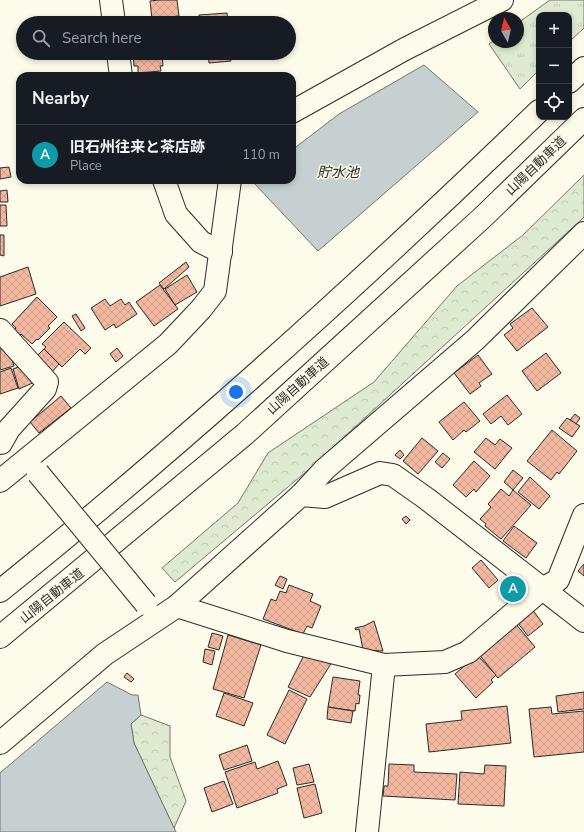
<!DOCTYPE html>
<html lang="en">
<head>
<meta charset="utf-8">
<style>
  :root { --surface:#171b24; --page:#242831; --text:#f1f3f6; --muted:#9ea1a6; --line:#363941; --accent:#c62828 }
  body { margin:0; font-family:"Nunito Sans","Noto Sans JP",sans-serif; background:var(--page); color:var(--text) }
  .controls { position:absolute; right:12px; top:12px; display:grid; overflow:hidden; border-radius:8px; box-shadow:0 2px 6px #0003 }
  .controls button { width:36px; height:36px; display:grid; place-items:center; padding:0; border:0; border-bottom:1px solid var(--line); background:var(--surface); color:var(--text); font:20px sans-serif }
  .compass { position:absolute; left:488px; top:12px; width:36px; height:36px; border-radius:50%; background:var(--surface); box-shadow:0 2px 6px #0003; rotate:352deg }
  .you { position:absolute; left:236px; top:392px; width:14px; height:14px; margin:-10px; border:3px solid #fff; border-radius:50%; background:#1a73e8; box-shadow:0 0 0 6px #1a73e833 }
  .badge { display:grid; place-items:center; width:26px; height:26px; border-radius:50%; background:var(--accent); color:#fff; font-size:13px; font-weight:700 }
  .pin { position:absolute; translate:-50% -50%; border:2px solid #fff; box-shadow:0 1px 4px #0006 }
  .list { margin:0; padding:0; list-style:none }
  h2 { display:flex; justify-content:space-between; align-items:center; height:52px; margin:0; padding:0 16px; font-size:17px }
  h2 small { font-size:13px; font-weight:400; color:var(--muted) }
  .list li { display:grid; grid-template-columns:26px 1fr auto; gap:12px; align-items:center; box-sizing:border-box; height:60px; padding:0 16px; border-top:1px solid var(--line) }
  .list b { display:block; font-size:15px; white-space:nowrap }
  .list p { margin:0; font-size:13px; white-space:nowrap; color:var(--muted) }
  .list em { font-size:13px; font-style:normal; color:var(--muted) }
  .icon { flex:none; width:22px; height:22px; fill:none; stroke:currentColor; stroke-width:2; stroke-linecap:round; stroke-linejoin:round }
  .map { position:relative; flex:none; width:584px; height:832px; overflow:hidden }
  .search { position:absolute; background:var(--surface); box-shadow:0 2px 6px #0003; left:16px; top:16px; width:280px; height:44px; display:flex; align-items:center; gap:10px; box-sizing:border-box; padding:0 14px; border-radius:22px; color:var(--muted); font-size:15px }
  .panel { position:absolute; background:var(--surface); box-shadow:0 2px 6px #0003; left:16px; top:72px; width:280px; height:112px; border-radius:12px }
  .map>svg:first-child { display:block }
  .grass { fill:url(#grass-tufts); stroke:#74746e }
  .forest { fill:url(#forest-crowns); stroke:#74746e }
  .water { fill:#c7d0d0; stroke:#74746e }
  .building { fill:url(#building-cross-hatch); stroke:#2b2b2b }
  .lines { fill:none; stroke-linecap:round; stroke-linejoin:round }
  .minor-casing { stroke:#2b2b2b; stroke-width:24 }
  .highway-casing { stroke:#2b2b2b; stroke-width:24 }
  .minor { stroke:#fdfbea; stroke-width:22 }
  .highway { stroke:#fdfbea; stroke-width:22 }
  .minor-bridge-casing { stroke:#2b2b2b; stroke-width:24; stroke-linecap:butt }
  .minor-bridge { stroke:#fdfbea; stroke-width:22 }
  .labels { text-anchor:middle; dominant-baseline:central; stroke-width:3; stroke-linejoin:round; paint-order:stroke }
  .street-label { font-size:13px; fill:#2b2b2b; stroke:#fdfbea }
  .water-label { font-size:14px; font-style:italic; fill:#2b2b2b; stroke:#fdfbea }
</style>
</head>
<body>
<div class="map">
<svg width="584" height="832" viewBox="0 0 584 832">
  <defs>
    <pattern id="grass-tufts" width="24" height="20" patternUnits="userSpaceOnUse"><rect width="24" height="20" fill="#deebd1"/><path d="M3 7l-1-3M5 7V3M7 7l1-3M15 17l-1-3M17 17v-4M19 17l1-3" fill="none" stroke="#bfcab4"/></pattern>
    <pattern id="forest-crowns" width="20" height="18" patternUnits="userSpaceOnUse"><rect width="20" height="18" fill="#deebd1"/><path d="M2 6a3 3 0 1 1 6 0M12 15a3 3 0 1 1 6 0" fill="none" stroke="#bfcab4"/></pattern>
    <pattern id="building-cross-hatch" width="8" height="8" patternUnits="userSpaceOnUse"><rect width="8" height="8" fill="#f2b8a0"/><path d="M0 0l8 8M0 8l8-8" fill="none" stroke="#d09e8a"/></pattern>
  </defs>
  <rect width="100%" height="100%" fill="#fdfbea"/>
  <!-- grass -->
  <path class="grass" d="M550,0H584V28L569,42V15H539V70L520,89L489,44L494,40V42H518V23Z"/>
  <!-- forest -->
  <g class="forest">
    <path d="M584,175V217L582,219L307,471L175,582L162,568L238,503L268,453L374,382L457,286L523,235Z"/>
    <path d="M141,715L170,726V757L186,801L174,828L134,743L131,724Z"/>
  </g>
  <!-- water -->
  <g class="water">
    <path d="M424,65L478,112L318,251L252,181L292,180V150L339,114Z"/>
    <path d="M107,682L132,695H138L141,715L131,724L134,743L176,832H0V773Z"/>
  </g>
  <!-- building -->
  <g class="building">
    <path d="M159,0H177L179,16L152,19L150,1Z"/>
    <path d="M227,13L228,23H199V15Z"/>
    <path d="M196,18L197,23H161V22Z"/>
    <path d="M160,21V23H134Z"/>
    <path d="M133,53H162L163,66H160L161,71L138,73V66H134Z"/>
    <path d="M164,53H181L182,58H164Z"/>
    <path d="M208,53H231V61L209,63Z"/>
    <path d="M9,167L11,177L0,179V168Z"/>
    <path d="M7,190L8,202H0V191Z"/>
    <path d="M0,205H6L7,226H0Z"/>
    <path d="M0,235H4V256L0,255Z"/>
    <path d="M186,262L189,267L164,289L159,283Z"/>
    <path d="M28,267L36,294L0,306V277Z"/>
    <path d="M187,275L197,292L175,305L165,289Z"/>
    <path d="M160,285L178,309L154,326L136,302Z"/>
    <path d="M37,297L57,317L48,326L50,328L38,340L37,339L32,344L21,334L19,336L13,331L16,328L12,324Z"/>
    <path d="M105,299L110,306L121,299L125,305L129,302L137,314L116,328L114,324L105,330L91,308Z"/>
    <path d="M532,308L548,327L517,351L504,335L513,328L510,324Z"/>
    <path d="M76,314L85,328L81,331L72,316Z"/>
    <path d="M64,322L91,348L85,354L80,349L62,367L44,349L46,347L42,344Z"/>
    <path d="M0,342L9,351L14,366L0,370Z"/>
    <path d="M117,348L123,356L116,362L110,354Z"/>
    <path d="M44,349L59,364L52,372L37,356Z"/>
    <path d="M546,353L561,373L537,391L522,371Z"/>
    <path d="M478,355L492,374L479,383L481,386L470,394L454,373Z"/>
    <path d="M23,365L37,381L19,389L13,369Z"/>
    <path d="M11,368L18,388L0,394V372Z"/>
    <path d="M507,395L522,414L508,425L501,416L491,424L483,414Z"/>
    <path d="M61,396L71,408L39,433L30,422Z"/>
    <path d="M464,402L480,421L466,432L464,430L453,440L439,422Z"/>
    <path d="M575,414L580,418L576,424L570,420Z"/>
    <path d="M567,418L580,426L572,437L559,428Z"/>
    <path d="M552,430L577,451L559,474L557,472L551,480L527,461Z"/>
    <path d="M422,438L438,451L418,474L403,461Z"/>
    <path d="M486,438L495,445L500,439L512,448L495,469L474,452Z"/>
    <path d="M400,450L404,455L400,459L395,455Z"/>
    <path d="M443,453L450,459L442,468L435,462Z"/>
    <path d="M474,461L490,476L476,492L474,489L466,497L453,485Z"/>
    <path d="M513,470L523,478L513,490L504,482Z"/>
    <path d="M530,477L550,496L539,509L518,492Z"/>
    <path d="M501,489L509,496L513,490L531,505L501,539L485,526L486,524L480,519L491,507L488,504Z"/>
    <path d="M406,516L410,520L406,524L402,519Z"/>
    <path d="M514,526L537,543L526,558L503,541Z"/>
    <path d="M481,560L498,580L489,588L472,568Z"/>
    <path d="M584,564V576L578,571Z"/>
    <path d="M280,576L287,579L283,589L275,585Z"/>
    <path d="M289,585L313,594L310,601L321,606L312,628L307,626L303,634L263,619L271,599L276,601L280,591L286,593Z"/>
    <path d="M532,609L543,624L528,636L517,622Z"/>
    <path d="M374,621L383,651L363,650L359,629L356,630L355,628L364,626Z"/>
    <path d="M515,623L535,647L498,678L478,653Z"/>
    <path d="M212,633L223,636L219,650L208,647Z"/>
    <path d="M228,635L261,645L244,698L213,689Z"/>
    <path d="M205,649L215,651L212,665L203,662Z"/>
    <path d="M304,655L332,662L310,697L288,687Z"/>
    <path d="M477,655L496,675L491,680L493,682L476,698L455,674Z"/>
    <path d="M127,673L134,679L131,682L124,677Z"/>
    <path d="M333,677L360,681L358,695H360L359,704L356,703L355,711L328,707Z"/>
    <path d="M289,690L307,699L285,744L267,735Z"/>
    <path d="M584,692V709L558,712L556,696Z"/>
    <path d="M224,693L253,703L244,726L216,716Z"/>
    <path d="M507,706L511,743L429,752L426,724L462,720L461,711Z"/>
    <path d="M328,707L353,711L351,723L327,719Z"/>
    <path d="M551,707L552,714L584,711V752L534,757L529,709Z"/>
    <path d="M247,745L252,761L224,770L219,755Z"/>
    <path d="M278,761L287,785L277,789L278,793L237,808L225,772L255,762L257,769Z"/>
    <path d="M309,764L314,782L297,785L293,768Z"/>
    <path d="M389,764L414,765V772L457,774L455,800L383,796L384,786H388Z"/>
    <path d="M485,765L506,766L504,806L458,804L460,772L484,774Z"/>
    <path d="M224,781L233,804L212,812L204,788Z"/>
    <path d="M315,784L322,813L304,818L297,788Z"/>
  </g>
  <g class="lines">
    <!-- minor casing -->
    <g class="minor-casing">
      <g id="minor">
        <path d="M111,0L114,23"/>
        <path d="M118,53L121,76"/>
        <path d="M292,112L405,49L502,0"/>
        <path d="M164,180L176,214L201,242L221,252"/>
        <path d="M0,330L47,382L45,389L9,429L1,443"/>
        <path d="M0,481L168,344L201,309L215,291L230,180"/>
        <path d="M301,495L325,497L380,473L393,475L427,499L584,621"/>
        <path d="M177,606L287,641L384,665L445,662L468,652L542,589L558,580L584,515"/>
        <path d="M0,743L105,654L177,606L301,495L325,469L475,340L584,233"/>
        <path d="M367,832L384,665"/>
      </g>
    </g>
    <!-- highway casing -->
    <g class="highway-casing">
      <g id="highway">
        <path d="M569,82L584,68"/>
        <path d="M0,591C188,440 366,278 539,111"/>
        <path d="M0,637L245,434L483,217L584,119"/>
      </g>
    </g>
    <!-- minor -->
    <use href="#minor" class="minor"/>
    <!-- highway -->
    <use href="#highway" class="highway"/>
    <!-- minor-bridge casing -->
    <g class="minor-bridge-casing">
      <path id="minor-bridge" d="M38,473L146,604"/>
    </g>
    <!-- minor-bridge -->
    <use href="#minor-bridge" class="minor-bridge"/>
  </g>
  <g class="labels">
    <!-- street labels -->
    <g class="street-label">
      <text transform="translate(536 166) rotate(-44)">山陽自動車道</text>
      <text transform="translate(298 386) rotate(-42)">山陽自動車道</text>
      <text transform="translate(52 596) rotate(-39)">山陽自動車道</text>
    </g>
    <!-- water labels -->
    <g class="water-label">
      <text x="338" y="172">貯水池</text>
    </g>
  </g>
</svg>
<div class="controls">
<button>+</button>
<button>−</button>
<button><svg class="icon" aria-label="locate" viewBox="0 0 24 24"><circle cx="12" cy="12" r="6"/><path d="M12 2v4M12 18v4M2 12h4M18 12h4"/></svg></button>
</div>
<svg class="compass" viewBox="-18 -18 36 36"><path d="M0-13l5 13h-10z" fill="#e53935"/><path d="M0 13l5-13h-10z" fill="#9ea1a6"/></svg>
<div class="you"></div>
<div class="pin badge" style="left:513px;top:589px;background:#0f9aa8">A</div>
<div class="search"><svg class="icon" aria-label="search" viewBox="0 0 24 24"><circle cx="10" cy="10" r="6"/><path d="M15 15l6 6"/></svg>Search here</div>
<section class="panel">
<h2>Nearby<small></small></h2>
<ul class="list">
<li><span class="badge" style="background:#0f9aa8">A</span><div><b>旧石州往来と茶店跡</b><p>Place</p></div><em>110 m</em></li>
</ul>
</section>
</div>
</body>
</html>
